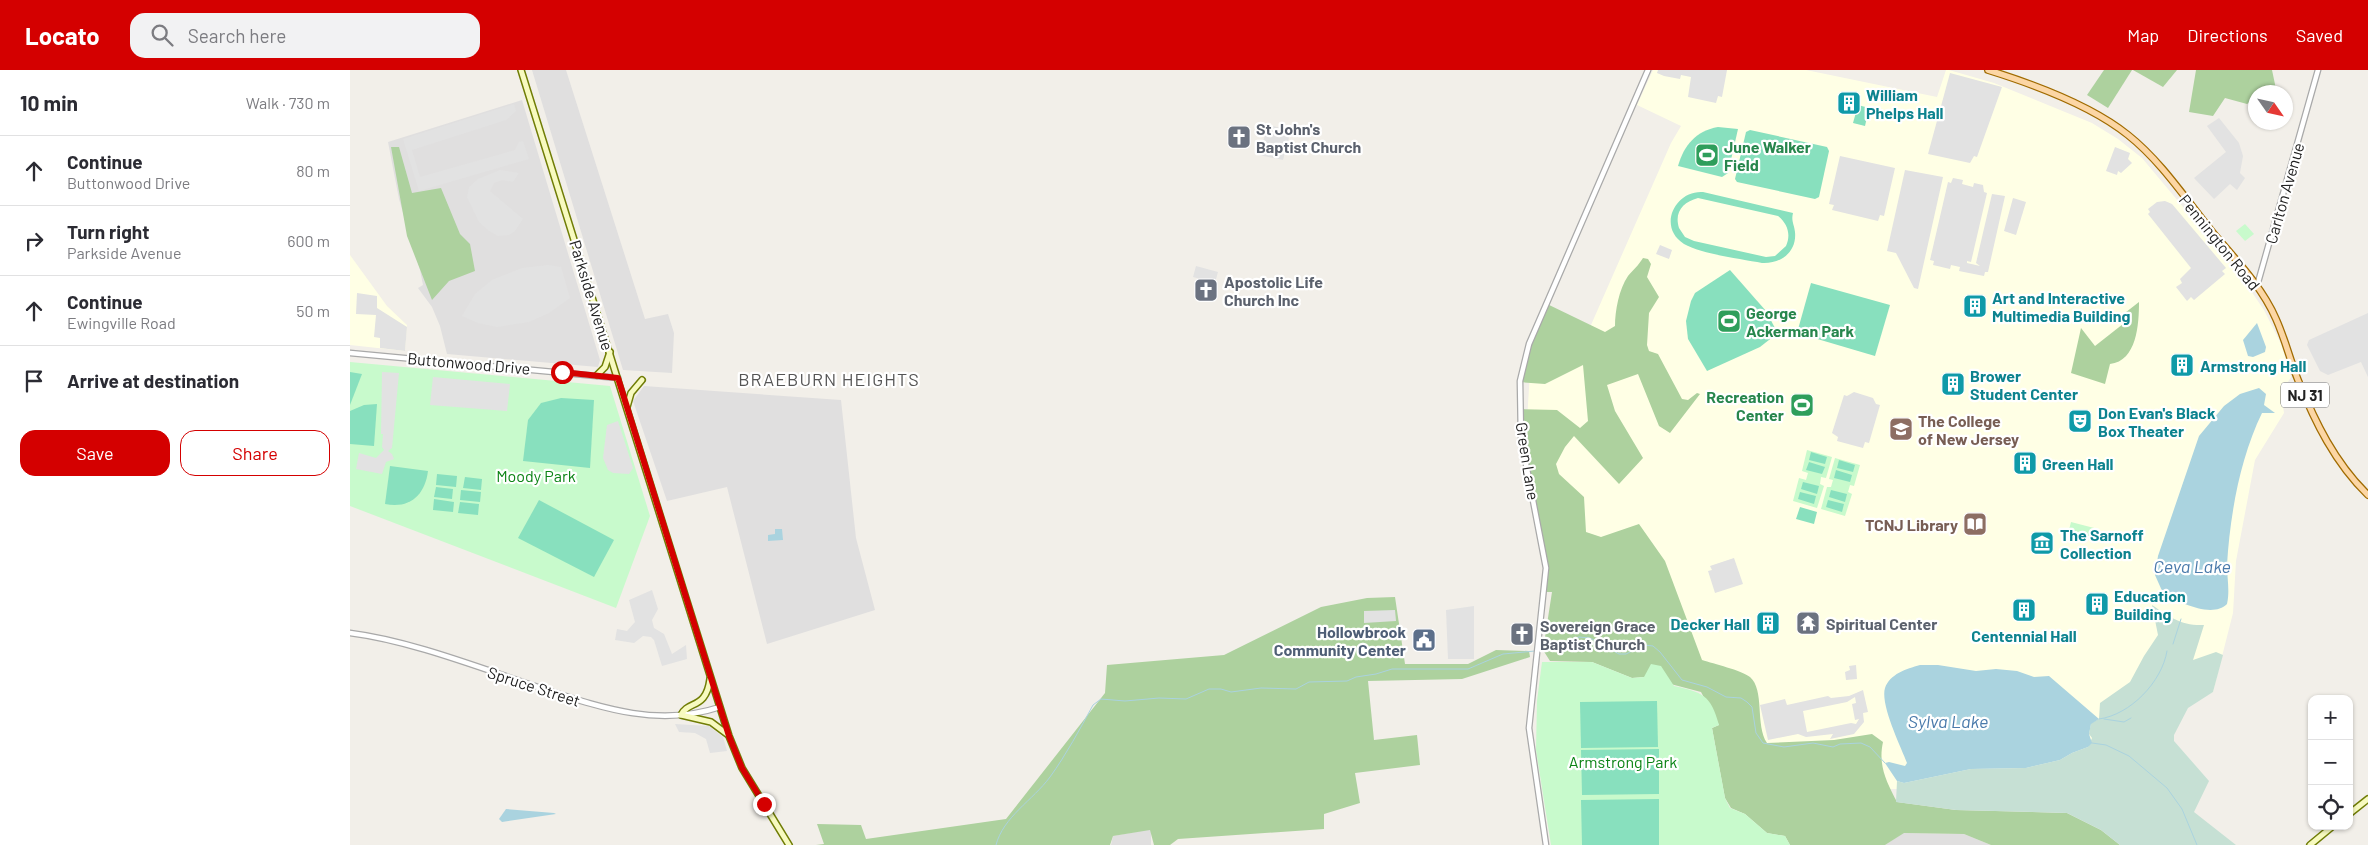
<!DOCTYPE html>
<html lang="en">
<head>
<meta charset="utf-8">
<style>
  :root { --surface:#fff; --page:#f2f2f3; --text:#2b2b33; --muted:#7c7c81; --line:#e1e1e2; --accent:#d40000 }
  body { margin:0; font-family:Barlow,sans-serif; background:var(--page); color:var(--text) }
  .controls { position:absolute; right:15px; bottom:15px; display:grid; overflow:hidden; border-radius:10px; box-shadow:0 1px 4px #0004 }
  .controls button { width:45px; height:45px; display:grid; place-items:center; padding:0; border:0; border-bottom:1px solid var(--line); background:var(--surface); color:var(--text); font:25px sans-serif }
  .compass { position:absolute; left:1898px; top:15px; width:45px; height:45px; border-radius:50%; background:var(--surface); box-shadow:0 1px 4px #0004; rotate:124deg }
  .stop { position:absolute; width:15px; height:15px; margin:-11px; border:4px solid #d40000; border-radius:50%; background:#fff }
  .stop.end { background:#d40000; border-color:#fff; box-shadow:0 1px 5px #0008 }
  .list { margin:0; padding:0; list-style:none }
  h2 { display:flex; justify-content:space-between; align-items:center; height:65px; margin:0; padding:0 20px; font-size:21px }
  h2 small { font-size:16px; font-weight:400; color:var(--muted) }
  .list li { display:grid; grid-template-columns:32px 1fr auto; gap:15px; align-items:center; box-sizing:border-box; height:70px; padding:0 20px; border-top:1px solid var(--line) }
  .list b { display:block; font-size:19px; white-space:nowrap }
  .list p { margin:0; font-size:16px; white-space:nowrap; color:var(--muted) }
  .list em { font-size:16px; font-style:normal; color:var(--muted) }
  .actions { display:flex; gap:10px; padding:15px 20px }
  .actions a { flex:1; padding:11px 0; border:1px solid var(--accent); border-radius:15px; text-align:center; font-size:18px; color:var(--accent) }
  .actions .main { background:var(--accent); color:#fff }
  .icon { flex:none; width:28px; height:28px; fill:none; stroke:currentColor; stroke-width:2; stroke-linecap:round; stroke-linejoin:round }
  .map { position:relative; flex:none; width:2018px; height:775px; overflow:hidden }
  header { display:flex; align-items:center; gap:30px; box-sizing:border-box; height:70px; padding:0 25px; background:var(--accent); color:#fff }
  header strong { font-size:24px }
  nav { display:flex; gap:28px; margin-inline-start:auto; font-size:18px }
  .search { width:350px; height:45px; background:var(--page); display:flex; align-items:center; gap:12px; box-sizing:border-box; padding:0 18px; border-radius:15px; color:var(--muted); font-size:19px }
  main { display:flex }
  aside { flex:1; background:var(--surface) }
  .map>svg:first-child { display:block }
  .residential { fill:#e0dfdf }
  .education { fill:#ffffe5 }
  .forest { fill:#add19e }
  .wetland { fill:#c6e0d4 }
  .park { fill:#c8facc }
  .pitch { fill:#88e0be; fill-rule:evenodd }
  .parking { fill:#e2e2e2; fill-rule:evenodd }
  .water { fill:#aad3df }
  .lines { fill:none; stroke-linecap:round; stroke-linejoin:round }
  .stream { stroke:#aad3df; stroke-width:1 }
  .tertiary-casing { stroke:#a9a9a9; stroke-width:7 }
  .secondary-casing { stroke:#707d05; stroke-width:8 }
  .primary-casing { stroke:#a06b00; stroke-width:8 }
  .tertiary { stroke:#fff; stroke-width:4.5 }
  .secondary { stroke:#f7fabf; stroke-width:5 }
  .primary { stroke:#fcd6a4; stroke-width:5.5 }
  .route { stroke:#d40000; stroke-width:6 }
  .labels { text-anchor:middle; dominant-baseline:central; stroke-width:4.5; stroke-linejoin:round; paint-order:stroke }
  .shield { fill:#fff; stroke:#646464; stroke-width:1 }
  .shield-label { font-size:15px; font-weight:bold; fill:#222 }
  .culture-label { font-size:16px; font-weight:bold; fill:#0d838f; stroke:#fff; text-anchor:start }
  .worship-label { font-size:16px; font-weight:bold; fill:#5b616d; stroke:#fff; text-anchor:start }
  .leisure-label { font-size:16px; font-weight:bold; fill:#27864d; stroke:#fff; text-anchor:start }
  .street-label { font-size:16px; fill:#222; stroke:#fff }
  .education-label { font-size:16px; font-weight:bold; fill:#785e54; stroke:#fff; text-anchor:start }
  .park-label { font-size:16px; fill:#0c8416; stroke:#fff }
  .service-label { font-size:16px; font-weight:bold; fill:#4e5e75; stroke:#fff; text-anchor:end }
  .neighbourhood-label { font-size:18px; letter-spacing:1px; fill:#555; stroke:#fff }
  .water-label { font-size:18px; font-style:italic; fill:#4a7aab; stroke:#fff }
</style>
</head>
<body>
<header>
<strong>Locato</strong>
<div class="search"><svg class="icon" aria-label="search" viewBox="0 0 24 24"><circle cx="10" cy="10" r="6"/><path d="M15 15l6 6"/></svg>Search here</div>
<nav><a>Map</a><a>Directions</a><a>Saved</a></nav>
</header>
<main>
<aside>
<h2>10 min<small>Walk · 730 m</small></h2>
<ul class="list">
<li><svg class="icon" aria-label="ahead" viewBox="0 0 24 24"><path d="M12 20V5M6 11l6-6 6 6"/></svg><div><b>Continue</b><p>Buttonwood Drive</p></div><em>80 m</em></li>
<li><svg class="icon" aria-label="right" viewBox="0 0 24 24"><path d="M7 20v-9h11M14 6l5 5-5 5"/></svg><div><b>Turn right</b><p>Parkside Avenue</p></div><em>600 m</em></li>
<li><svg class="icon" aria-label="ahead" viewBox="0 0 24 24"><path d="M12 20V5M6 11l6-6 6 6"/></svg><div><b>Continue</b><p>Ewingville Road</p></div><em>50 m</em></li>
<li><svg class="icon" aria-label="arrive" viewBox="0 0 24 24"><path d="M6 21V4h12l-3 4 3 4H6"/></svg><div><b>Arrive at destination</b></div></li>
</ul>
<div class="actions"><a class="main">Save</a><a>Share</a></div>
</aside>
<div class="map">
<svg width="2018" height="775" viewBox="0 0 2018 775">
  <rect width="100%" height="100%" fill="#f2efe9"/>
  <!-- residential -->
  <g class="residential">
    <path d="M182,0H216L295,249L318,244L324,263L322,303L273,300Z"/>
    <path d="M172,30L250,290L248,297L97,284L90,256L82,237L68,218L73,215L70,200L49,129L38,72Z"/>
    <path d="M294,316L491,330L506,468L525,540L417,574L377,417L317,431L283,331Z"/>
    <path d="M801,759V775H761L763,766Z"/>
    <path d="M1553,763L1614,764L1641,775H1535Z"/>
  </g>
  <!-- education -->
  <g class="education">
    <path d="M1303,0H1456L1587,27L1596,0H1599L1644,13L1742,53L1768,69L1792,88L1890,205L1914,240L1931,274L1941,307L1931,323L1934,343L1905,390L1886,491L1883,543L1863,622L1674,719H1526L1417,686L1204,469L1177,351L1180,301L1200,244L1241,255L1321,73L1331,56L1287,35Z"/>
    <path d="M0,185L37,236L57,255L55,281L0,275Z"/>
  </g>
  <!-- forest -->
  <g class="forest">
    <path d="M1754,0H1782L1758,38L1737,25Z"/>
    <path d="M1783,0H1827L1813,17Z"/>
    <path d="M1846,0H1922L1926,19L1924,22H1906L1905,29L1897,34L1875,28L1863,46L1839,42Z"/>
    <path d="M41,77H49L62,123L91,118L110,164L120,174L125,201L99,211L82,230L57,166Z"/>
    <path d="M1293,188L1298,189L1301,194L1297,207L1309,227L1299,243L1297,275L1299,281L1308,284L1332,329L1338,330L1347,323L1350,324L1320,363L1309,356L1288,304L1257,315L1265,341L1293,388L1269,414L1224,366L1215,377L1206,394L1209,404L1234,427L1236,462L1251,467L1289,454L1315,491L1352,590C1364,594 1391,600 1400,607C1415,620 1405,655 1417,673L1484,670L1522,664L1533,672C1528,695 1536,711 1547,732L1606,740L1717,743L1751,760L1770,775H1641L1614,764L1554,763L1535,775H1440L1435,766L1417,763L1395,744L1381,738L1375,728L1362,658L1369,655L1351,622L1294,607L1282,608L1242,592L1200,591L1193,580L1202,522H1192L1194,488L1169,339L1207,340L1230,358L1238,351L1233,295L1195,314L1169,312L1173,289L1195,233L1255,262L1265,256C1265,241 1269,219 1278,206C1283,200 1288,196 1293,188Z"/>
    <path d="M1789,232C1789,254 1787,291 1760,294L1755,314L1721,303L1731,258L1745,276L1773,254L1771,246Z"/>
    <path d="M1045,527L1055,594H1118L1146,580L1179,581L1180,587L1112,609L1018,611L1024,670L1067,665L1070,695L1005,703L1010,733L974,744V759L828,769L820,775H804L800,760L763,766L760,775H466L474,774L467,754L511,755L516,769L656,749L755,623L757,595L874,585L971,537L1017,528Z"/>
  </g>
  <!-- wetland -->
  <path class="wetland" d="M1802,535C1820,547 1831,556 1854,555L1843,590L1866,582L1873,585L1863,622L1838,638L1824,665V671L1859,711L1844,742L1886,775H1770L1751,760L1717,743L1606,740L1546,732L1547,711L1554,713L1621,699L1676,698L1710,690L1722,683L1738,677L1742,668L1739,664L1741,653L1749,649L1750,633L1780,612L1794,586L1808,565Z"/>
  <!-- park -->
  <g class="park">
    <path d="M1895,154L1904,164L1895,171L1886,161Z"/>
    <path d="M0,292L260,316L300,446L266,538L0,436Z"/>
    <path d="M1457,380L1482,387L1476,408L1471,407L1470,414L1474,416L1467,438L1443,431L1449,408L1456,410L1458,403L1452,401Z"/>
    <path d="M1485,388L1510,395L1504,416L1500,415L1498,422L1502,424L1495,446L1471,439L1477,417H1481L1483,410L1479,409Z"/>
    <path d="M1721,452L1748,459L1745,468L1719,460Z"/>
    <path d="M1192,592H1242L1282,608L1294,607L1301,594L1311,596L1324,616C1352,622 1361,625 1369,655L1362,658L1375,728L1380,738L1395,744L1417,763L1435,766L1440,775H1201L1186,680L1187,631Z"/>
  </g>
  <!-- pitch -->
  <g class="pitch">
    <path d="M1508,35L1519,38L1515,56L1503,53Z"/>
    <path d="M1368,57L1388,59L1378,103L1372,107L1328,96C1334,75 1346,61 1368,57Z"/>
    <path d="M1400,60L1477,77L1479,81L1469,127L1465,129L1387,112L1385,109L1396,62Z"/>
    <path d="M1353,122L1443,143C1441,151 1444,154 1445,162C1447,182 1431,194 1412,193C1392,189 1351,184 1334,174C1307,157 1325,120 1353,122ZM1348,128L1428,146C1438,154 1441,165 1436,176L1425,186L1416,187L1344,171L1335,167L1329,158C1324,142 1333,132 1348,128Z"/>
    <path d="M1380,200L1416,241L1426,260L1424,266L1410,277L1357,301L1338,269L1336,251L1341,231L1345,223Z"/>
    <path d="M1461,213L1540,235L1525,286L1447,263Z"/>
    <path d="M0,302L12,304L0,335Z"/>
    <path d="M211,328L244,330L240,398L173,391L178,350L191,333Z"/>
    <path d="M27,334L24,376L0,374V341L14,335Z"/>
    <path d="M1461,382L1477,387L1475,394L1459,390Z"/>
    <path d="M1489,390L1505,395L1503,402L1487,398Z"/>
    <path d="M1459,392L1475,397L1472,404L1456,400Z"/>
    <path d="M40,396L78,401C75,425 60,439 35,434Z"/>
    <path d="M1486,400L1502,405L1500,412L1484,408Z"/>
    <path d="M87,404L107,406L106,417L86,415Z"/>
    <path d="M115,407L132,409L131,420L113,418Z"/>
    <path d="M1453,412L1469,416L1467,424L1451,419Z"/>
    <path d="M86,417L103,419L102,429L84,427Z"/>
    <path d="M111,420L131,422L130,432L110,430Z"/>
    <path d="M1481,420L1497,424L1495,432L1479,427Z"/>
    <path d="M1450,422L1466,426L1464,434L1448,429Z"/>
    <path d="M84,429L104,432L103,442L83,440Z"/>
    <path d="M189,430L264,470L244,507L168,468Z"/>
    <path d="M1478,430L1494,434L1492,442L1476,437Z"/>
    <path d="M110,432L129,434L128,445L108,443Z"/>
    <path d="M1450,437L1467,442L1464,454L1446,449Z"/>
    <path d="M1307,631L1308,677L1231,678L1230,632Z"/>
    <path d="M1309,679V724L1232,725L1231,680Z"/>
    <path d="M1309,729V775H1232L1231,730Z"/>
  </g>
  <!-- parking -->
  <g class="parking">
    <path d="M1308,0H1377L1372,27L1368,26L1366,33L1338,27L1341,7L1331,5L1330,9L1314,6L1307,3Z"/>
    <path d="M1600,3L1652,17L1627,87L1624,86L1620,93L1578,84Z"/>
    <path d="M164,34L166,41L156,50L62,80L70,107L165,80L169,72L173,71L179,89L69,121L53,69Z"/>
    <path d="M1869,48L1889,73L1893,86L1890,103L1895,108L1887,120L1880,114L1864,129L1844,108L1876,82L1857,56Z"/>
    <path d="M918,55L941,60L933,90L909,85Z"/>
    <path d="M1765,77L1780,83L1778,89L1782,93L1771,103L1768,101L1767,105L1756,101Z"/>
    <path d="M1490,86L1545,98L1534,146L1530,145L1528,151L1482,140L1484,135L1479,134Z"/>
    <path d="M150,100L169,103L163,112L152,110L144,113L140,121L173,149L165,161L159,165L148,166L139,161L129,152L117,127L119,117L128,109Z"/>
    <path d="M1555,100L1593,107L1568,219L1564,218L1546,183L1537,181Z"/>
    <path d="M1603,108L1613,110L1612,114L1623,117L1624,113L1633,115L1634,122L1637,123L1621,192L1617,191V193L1630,196L1626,193L1642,124L1655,126L1638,202H1635L1634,206L1609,201L1610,197L1601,195L1600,199L1583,195L1584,191L1580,190L1598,112L1601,113Z"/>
    <path d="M1663,128L1676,132L1666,165L1654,161Z"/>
    <path d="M1815,131L1822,134L1876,198L1872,201L1875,204L1844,230L1841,227L1837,231L1826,217L1832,213L1830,209L1841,198L1798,144L1800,142L1798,139L1807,132Z"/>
    <path d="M1310,175L1322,180L1319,189L1306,184Z"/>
    <path d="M198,195L211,197L220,228L199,243L179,252L147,257L128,253L112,246L125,224L142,210L172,198Z"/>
    <path d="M846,196L868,202L865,213L843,207Z"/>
    <path d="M7,223L27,226V238L57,257L55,281L30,278V268L24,267L26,245L6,244Z"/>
    <path d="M2018,243V307L2011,292L1978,305L1970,301L1957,275L1959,270Z"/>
    <path d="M32,302L49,303L42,378L38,381L42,384L44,389L36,392L32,404L6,399L9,383L26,388L34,380L32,377L33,364H31Z"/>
    <path d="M83,307L160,314L157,341L80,335Z"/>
    <path d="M1504,322L1523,328L1526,334L1530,335L1519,373L1515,372L1513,378L1487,371L1488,367L1482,363L1494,325L1497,326Z"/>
    <path d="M268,351L283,398L279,404L263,403L258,400L253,388L257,355Z"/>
    <path d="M1384,488L1393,514L1365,523L1358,501L1362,500L1360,496Z"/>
    <path d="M302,520L308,539L302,550L304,558L314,564L322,584L336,575L337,589L312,596L304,570L301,567L293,566L284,573L265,570L267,559L277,561L285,552L279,530Z"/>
    <path d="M1124,536V589H1098L1096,540Z"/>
    <path d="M1045,540L1046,551L1014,553V541Z"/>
    <path d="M1506,595L1507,609L1496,610L1495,602L1500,600L1499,596Z"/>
    <path d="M1513,620L1518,642L1513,643L1514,652L1504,664L1480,669L1483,664L1456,667L1448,664L1418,670L1410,635L1435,629L1437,635L1478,626L1481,628L1499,626ZM1505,627L1506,633L1502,634L1505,650L1509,649L1506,654L1501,653L1457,662L1453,641L1497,632Z"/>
    <path d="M325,654L359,656L373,667L377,681L360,683L356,669L345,663L329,662Z"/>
  </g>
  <!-- water -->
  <g class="water">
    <path d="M1907,253L1916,277L1915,282L1903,287L1898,286L1893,270Z"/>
    <path d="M1909,318L1916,324L1914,335L1925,343H1912C1890,388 1880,445 1877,495C1877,508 1880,521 1877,534C1862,549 1829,532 1813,523L1805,505L1808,486L1849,366L1874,336L1890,324Z"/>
    <path d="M425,459H432L433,470L418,471V465L425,464Z"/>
    <path d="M1570,595H1588L1626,601L1646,599L1667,601L1684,607L1699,606L1749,649L1741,654L1739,664L1742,673L1738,677L1722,683L1710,690L1676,698L1621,699L1554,713L1547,711L1535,693L1539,692L1555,696L1557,693C1551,677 1530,635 1535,618C1540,604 1556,599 1570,595Z"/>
    <path d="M156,739L204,743L206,744L152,752L149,749Z"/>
  </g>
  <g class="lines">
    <!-- stream -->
    <g class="stream">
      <path d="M1823,574L1831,549"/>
      <path d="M1189,581L1229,567L1240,568L1269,584H1276L1294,575L1303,576L1310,582L1332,610L1357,617L1376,627L1391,628L1397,632L1402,637L1406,663L1413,673L1434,677L1463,673L1483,677L1490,674L1511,673L1520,677L1535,693"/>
      <path d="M1749,649C1780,645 1812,612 1817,581"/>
      <path d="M1754,649L1774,652L1781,648"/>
      <path d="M1742,673L1756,675L1779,686L1817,718L1832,739L1847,775"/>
      <path d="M646,775C653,747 683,730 700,707C716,685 730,659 743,635L751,629L775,631L809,628L836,629L859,619H871L881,622L911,618L946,619L959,612L997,611L1006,607L1026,604L1042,599H1118L1153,584L1185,581"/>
    </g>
    <!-- tertiary casing -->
    <g class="tertiary-casing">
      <g id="tertiary">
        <path d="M1907,216L1968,0"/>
        <path d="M0,283L268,308"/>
        <path d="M0,563C63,571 135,600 197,620C255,639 310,657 370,637"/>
        <path d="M1196,775L1179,658L1196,498L1171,368L1170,311L1179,274L1298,0"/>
      </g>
    </g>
    <!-- secondary casing -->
    <g class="secondary-casing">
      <g id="secondary">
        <path d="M171,0L379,666L392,698L439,775"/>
        <path d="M247,305L255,297L260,282"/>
        <path d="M277,337L281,323L292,310"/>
        <path d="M360,609C356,640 338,630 331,645L361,652L377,664"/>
        <path d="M1999,744L2018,729"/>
        <path d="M1960,775L1983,756"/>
      </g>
    </g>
    <!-- primary casing -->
    <g class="primary-casing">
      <path id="primary" d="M1638,0C1683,14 1741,35 1778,65C1812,92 1837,131 1864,164C1887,191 1912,217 1926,249C1935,269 1940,290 1948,310C1965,352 1985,393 2018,425"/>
    </g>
    <!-- tertiary -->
    <use href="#tertiary" class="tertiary"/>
    <!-- secondary -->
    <use href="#secondary" class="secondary"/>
    <!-- primary -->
    <use href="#primary" class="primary"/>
  </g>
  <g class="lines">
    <!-- route -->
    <path class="route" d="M212,302L268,308L379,666L392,698L414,734"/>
  </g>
  <!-- icons -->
  <defs>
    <g id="building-square" transform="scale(1.25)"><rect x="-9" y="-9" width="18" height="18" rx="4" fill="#0f9aa8" stroke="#fff"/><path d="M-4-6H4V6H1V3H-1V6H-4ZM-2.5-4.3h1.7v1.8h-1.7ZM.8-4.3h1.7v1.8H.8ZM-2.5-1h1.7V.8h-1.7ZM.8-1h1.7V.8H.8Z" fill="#fff"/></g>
    <g id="church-square" transform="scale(1.25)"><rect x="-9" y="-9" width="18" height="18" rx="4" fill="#6b7280" stroke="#fff"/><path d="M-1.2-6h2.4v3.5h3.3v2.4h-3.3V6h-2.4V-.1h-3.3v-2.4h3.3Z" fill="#fff"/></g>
    <g id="stadium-square" transform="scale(1.25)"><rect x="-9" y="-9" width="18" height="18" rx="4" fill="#2e9e5b" stroke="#fff"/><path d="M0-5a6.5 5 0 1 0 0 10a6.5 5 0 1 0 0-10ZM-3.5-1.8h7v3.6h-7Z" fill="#fff"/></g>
    <g id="theatre-square" transform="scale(1.25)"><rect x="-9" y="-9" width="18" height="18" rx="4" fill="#0f9aa8" stroke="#fff"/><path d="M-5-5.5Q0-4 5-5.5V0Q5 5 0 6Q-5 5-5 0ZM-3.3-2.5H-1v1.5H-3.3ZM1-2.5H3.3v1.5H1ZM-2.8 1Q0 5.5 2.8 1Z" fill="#fff"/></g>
    <g id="university-square" transform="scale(1.25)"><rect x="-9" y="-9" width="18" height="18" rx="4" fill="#8d6e63" stroke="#fff"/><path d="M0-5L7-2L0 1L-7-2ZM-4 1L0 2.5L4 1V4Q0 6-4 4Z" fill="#fff"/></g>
    <g id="library-square" transform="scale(1.25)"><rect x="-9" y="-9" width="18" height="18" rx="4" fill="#8d6e63" stroke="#fff"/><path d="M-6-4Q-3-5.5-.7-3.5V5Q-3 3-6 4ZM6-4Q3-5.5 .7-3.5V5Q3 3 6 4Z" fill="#fff"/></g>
    <g id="museum-square" transform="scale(1.25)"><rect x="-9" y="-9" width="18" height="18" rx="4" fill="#0f9aa8" stroke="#fff"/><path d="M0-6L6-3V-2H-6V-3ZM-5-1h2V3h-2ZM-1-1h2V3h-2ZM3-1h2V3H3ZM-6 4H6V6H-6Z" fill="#fff"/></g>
    <g id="temple-square" transform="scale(1.25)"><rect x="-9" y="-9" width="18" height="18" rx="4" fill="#6b7280" stroke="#fff"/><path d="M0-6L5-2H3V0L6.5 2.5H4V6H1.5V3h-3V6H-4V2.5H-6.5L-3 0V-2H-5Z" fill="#fff"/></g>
    <g id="civic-square" transform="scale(1.25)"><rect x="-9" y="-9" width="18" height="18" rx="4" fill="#5c6f8a" stroke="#fff"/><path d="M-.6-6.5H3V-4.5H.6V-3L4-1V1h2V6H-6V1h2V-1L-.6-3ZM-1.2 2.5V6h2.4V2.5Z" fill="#fff"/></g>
  </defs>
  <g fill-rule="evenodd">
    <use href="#building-square" x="1499" y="33"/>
    <use href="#church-square" x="889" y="67"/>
    <use href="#stadium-square" x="1357" y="85"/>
    <use href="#church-square" x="856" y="220"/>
    <use href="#building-square" x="1625" y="236"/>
    <use href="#stadium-square" x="1379" y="251"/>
    <use href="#building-square" x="1832" y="295"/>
    <use href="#building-square" x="1603" y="314"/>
    <use href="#stadium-square" x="1452" y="335"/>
    <use href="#theatre-square" x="1730" y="351"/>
    <use href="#university-square" x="1551" y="359"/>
    <use href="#building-square" x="1675" y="393"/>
    <use href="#library-square" x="1625" y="454"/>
    <use href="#museum-square" x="1692" y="473"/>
    <use href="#building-square" x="1747" y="534"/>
    <use href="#building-square" x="1674" y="540"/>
    <use href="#building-square" x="1418" y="553"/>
    <use href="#temple-square" x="1458" y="553"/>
    <use href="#church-square" x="1172" y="564"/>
    <use href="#civic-square" x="1074" y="570"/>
  </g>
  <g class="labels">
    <!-- shield labels -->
    <rect class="shield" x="1931" y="312.5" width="48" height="25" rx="4"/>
    <g class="shield-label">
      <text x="1955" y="325">NJ 31</text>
    </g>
    <!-- culture labels -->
    <g class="culture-label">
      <text x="1516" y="24">William<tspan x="1516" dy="18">Phelps Hall</tspan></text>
      <text x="1642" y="227">Art and Interactive<tspan x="1642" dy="18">Multimedia Building</tspan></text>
      <text x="1850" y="295">Armstrong Hall</text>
      <text x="1620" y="305">Brower<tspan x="1620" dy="18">Student Center</tspan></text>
      <text x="1748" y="342">Don Evan's Black<tspan x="1748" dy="18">Box Theater</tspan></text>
      <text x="1692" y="393">Green Hall</text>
      <text x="1710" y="464">The Sarnoff<tspan x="1710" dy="18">Collection</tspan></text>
      <text x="1764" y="525">Education<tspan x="1764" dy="18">Building</tspan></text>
      <text x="1400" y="553" text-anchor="end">Decker Hall</text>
      <text x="1674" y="565" text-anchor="middle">Centennial Hall</text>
    </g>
    <!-- worship labels -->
    <g class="worship-label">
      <text x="906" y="58">St John's<tspan x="906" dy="18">Baptist Church</tspan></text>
      <text x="874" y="211">Apostolic Life<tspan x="874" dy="18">Church Inc</tspan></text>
      <text x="1476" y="553">Spiritual Center</text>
      <text x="1190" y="555">Sovereign Grace<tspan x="1190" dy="18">Baptist Church</tspan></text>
    </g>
    <!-- leisure labels -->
    <g class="leisure-label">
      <text x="1374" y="76">June Walker<tspan x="1374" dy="18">Field</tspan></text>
      <text x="1396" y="242">George<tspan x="1396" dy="18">Ackerman Park</tspan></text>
      <text x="1434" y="326" text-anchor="end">Recreation<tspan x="1434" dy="18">Center</tspan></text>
    </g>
    <!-- street labels -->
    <g class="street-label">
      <text transform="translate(1934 123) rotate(-74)">Carlton Avenue</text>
      <text transform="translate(1870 172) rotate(51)">Pennington Road</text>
      <text transform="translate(242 225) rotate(73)">Parkside Avenue</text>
      <text transform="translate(119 293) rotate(5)">Buttonwood Drive</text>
      <text transform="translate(1178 391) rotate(81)">Green Lane</text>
      <text transform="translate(184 616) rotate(18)">Spruce Street</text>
    </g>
    <!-- education labels -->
    <g class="education-label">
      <text x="1568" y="350">The College<tspan x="1568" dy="18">of New Jersey</tspan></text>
      <text x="1608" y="454" text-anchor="end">TCNJ Library</text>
    </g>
    <!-- park labels -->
    <g class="park-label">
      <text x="186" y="405">Moody Park</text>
      <text x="1273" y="691">Armstrong Park</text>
    </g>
    <!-- service labels -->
    <g class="service-label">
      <text x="1056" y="561">Hollowbrook<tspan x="1056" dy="18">Community Center</tspan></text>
    </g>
    <!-- neighbourhood labels -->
    <g class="neighbourhood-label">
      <text x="479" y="309">BRAEBURN HEIGHTS</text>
    </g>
    <!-- water labels -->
    <g class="water-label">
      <text x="1842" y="496">Ceva Lake</text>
      <text x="1598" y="651">Sylva Lake</text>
    </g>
  </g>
</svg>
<div class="controls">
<button>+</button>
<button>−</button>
<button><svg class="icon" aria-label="locate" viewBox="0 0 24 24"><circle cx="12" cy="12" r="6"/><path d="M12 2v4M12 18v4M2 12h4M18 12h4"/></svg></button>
</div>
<svg class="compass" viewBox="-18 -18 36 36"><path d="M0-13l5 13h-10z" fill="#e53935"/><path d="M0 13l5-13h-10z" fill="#7c7c81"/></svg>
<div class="stop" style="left:212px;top:302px"></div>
<div class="stop end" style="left:414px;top:734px"></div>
</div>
</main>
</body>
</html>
